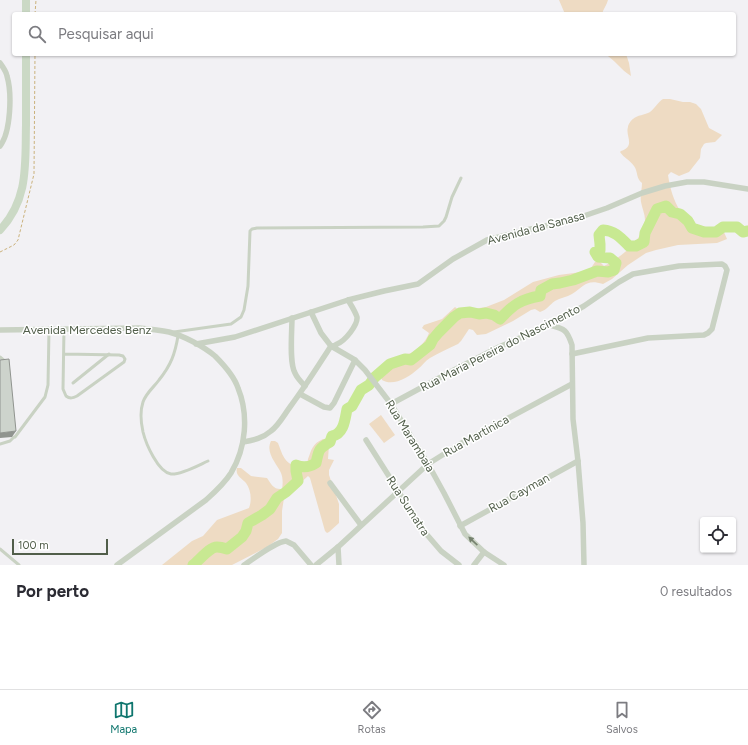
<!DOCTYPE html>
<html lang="pt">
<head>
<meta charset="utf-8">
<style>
  :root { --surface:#fff; --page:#f7f7f7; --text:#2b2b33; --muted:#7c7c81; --line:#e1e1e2; --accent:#0f766e }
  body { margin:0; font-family:Figtree,sans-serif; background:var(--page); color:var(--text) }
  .controls { position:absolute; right:12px; bottom:12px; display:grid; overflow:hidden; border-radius:4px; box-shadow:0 1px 3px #0004 }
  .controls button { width:36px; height:36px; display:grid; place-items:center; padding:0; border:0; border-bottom:1px solid var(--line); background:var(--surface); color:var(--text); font:20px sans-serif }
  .scale { position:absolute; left:12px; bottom:10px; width:96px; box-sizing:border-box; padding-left:4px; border:2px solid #515e4a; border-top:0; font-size:11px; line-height:14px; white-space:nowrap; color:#515e4a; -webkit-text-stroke:3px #fff; paint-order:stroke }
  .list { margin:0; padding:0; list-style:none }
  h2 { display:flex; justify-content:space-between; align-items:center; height:52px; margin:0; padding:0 16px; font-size:17px }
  h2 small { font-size:13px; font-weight:400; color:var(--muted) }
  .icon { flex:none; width:22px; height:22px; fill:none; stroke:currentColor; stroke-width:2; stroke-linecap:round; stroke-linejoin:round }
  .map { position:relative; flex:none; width:748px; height:565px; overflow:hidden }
  .search { position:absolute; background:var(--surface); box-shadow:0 1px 3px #0004; left:12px; right:12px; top:12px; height:44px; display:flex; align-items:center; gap:10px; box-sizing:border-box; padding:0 14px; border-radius:4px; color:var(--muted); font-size:15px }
  .sheet { height:124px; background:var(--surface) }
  nav { display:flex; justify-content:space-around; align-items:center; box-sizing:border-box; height:56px; border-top:1px solid var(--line); background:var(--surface); font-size:11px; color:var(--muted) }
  nav a { display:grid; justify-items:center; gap:2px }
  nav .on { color:var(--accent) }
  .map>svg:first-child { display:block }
  .green { fill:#eedbc3 }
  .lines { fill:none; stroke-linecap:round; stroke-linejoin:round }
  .river { stroke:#c8e992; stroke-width:11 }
  .path { stroke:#cbb27c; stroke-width:1; stroke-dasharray:3 2; stroke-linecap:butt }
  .lane { stroke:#c9d2c3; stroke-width:3 }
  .street { stroke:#c9d2c3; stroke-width:5.5 }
  .secondary { stroke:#cbd9c5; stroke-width:8 }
  .shaded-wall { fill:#90948f }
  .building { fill:#cdd3cc; stroke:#90948f }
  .oneway { fill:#75816e }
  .labels { text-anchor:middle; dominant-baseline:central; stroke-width:3; stroke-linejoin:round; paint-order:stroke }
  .street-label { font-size:12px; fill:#515e4a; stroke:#fff }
</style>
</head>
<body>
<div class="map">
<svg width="748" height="565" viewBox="0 0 748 565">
  <rect width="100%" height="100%" fill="#f2f1f4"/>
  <!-- green -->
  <g class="green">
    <path d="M559,0H608C607,5 603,9 602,14H565Z"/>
    <path d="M605,54H626L629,63L631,76C621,70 615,60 605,54Z"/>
    <path d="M663,99H670L683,102H690L696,104L701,109L709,128L722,135L715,142L706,143L704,144L701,149L700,158L689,172L679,176L671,172L668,175C671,195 679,221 702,226C709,228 715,228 723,230L727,239L717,243L678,245L656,250L646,253L628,265L612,279L603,284C586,279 585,286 572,294C567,297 560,298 555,301C549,305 547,310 540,312L535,309L531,310L513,321L486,334L477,335L473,330L469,329L461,341L458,344C448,349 438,353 430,358C425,361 422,366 418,369C409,377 393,387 382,380L380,373C386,366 393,359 402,355C404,354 408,354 411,353C419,349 426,341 429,333L422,328L424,325L442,319L455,307L460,311L486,307L504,300L533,282L559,275L589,271L595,262H600L604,266C620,258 644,240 645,220C645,214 642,208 641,202C640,195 642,189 642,183C636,179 638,171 634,166C630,160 624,158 620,152L621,151C636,146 625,136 628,127C628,125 631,120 633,119C637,115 645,115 650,112C655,108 658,102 663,99Z"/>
    <path d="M381,415L395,435L384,443L369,424Z"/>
    <path d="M323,439L327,441L329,445L328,459L334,460L329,470V475L339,504V523L329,532L327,533L325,531L310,478L308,476L284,498L282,511V533L278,539L267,547L232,565H162L192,541L203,536L217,520L249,508C252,500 251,490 246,483C242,478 235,476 237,468H241L251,476L267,478C271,484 274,490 282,489C283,484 283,478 281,473C277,464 265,453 271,441H275L278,443C282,453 284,464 297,466C300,466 303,467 306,464C307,463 308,460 308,459C312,449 312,444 323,439Z"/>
  </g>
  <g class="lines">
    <!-- river -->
    <path class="river" d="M193,565C200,560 209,547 217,547C220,547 224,548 227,549L242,537L246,531L248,523L262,515L270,509L277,498L286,492L298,481L296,471V465C303,468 310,467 316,463C319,450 318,449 330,442L332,436C344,434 345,419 347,409L352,406L361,390L369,385L375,377L390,364L405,359L411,360L430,345L433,339L439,332L454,317L460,313L470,312L479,314L486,313L494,315L500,319C513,305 521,299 540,296L541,290L552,284L560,283L573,280L597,271L608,272L614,270L616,263L610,258L598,257L595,252L600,250V244L599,235L603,230C615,231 620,237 629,246H636L644,242L645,233L657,209L666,206L672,212L680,214L688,221L692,228L704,232H716L723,227H737L743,232L748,231"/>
    <!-- path -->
    <g class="path">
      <path d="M35,14L36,0"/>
      <path d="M0,252L14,245L18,240L34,174L35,54"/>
    </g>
    <!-- lane -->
    <g class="lane">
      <path d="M174,332L231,324L241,317L244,310L248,286L250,231L252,229L257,228L423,227L439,226L444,221L446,217L452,197L461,178"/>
      <path d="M178,336C175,354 171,365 159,380C154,387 146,393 143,402C140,411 141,423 143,432C146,444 158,472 171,474C181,475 199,465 208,461"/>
      <path d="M64,354L119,355L123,356L125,359L124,362L77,396C73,398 70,399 66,396L63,389L64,329"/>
      <path d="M0,357L6,362"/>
      <path d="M73,383L109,354"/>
      <path d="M15,437L45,397L48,385L49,330"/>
      <path d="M0,444L10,441L14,437"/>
      <path d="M0,549L19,565"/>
    </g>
    <!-- street -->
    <g class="street">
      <path d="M0,63C3,67 6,71 7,76C12,93 11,132 0,146"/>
      <path d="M311,312L321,333L331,346L355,360L365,370L391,404L428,464L444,493L465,534L484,552L504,565"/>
      <path d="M292,318C292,331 289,363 295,373C297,378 301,382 305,386"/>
      <path d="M550,325C565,329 567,330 572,345L573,419L578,461L583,523L584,565"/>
      <path d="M0,330L139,328C149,329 159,330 169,332C184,336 203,346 215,356C224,365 234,376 238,388C249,415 246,448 231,473C224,484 215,492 206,500L117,565"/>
      <path d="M196,344L235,337L348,300L384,291L418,284L453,259L487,240L522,231L572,220L607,208L642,193L665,186L687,182H704L748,189"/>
      <path d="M300,394L324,407L330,408L334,403L355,360"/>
      <path d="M391,404L454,370L499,347L550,325L584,306L619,282L633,274L679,266L722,264L725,266L727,270L712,329L708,333L704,335L648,338L572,354"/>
      <path d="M366,440L399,492L416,522L441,551L459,565"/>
      <path d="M243,442C254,440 263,438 271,431C279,425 284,415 290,407C305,387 318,366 331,346C333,346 336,345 337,344C345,341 358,325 357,317C355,311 351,305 348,300"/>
      <path d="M330,483L361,525"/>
      <path d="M460,526L578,461"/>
      <path d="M338,547L339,565"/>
      <path d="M244,565C255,558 275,542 286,541L294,545L311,565"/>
      <path d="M316,565L338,547L428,464L460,444L572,384"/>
      <path d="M474,565L484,552"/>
    </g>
    <!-- secondary -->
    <g class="secondary">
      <path d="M26,14V0"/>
      <path d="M0,230C29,199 25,164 26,125C26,101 26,78 26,54"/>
    </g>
  </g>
  <!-- shaded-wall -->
  <path class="shaded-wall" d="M16,431L12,437L0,438V433Z"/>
  <!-- building -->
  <path class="building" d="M9,359L16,431L0,433V360Z"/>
  <!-- one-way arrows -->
  <defs><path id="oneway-solid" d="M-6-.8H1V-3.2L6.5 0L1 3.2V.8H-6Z"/></defs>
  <use class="oneway" href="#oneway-solid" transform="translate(473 541) rotate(-137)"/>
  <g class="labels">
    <!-- street labels -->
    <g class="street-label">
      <text transform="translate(536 228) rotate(-15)">Avenida da Sanasa</text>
      <text x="87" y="330">Avenida Mercedes Benz</text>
      <text transform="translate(500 348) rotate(-27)">Rua Maria Pereira do Nascimento</text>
      <text transform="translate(410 436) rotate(58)">Rua Marambaia</text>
      <text transform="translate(476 436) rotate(-29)">Rua Martinica</text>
      <text transform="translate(519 493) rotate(-29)">Rua Cayman</text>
      <text transform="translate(408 506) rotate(57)">Rua Sumatra</text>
    </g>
  </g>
</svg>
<div class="controls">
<button><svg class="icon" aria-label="locate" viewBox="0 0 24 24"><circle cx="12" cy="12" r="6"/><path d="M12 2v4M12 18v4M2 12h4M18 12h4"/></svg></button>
</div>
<div class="scale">100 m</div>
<div class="search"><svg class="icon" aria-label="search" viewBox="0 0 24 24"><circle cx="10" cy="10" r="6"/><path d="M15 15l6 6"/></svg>Pesquisar aqui</div>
</div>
<section class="sheet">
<h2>Por perto<small>0 resultados</small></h2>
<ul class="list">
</ul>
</section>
<nav>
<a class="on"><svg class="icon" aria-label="map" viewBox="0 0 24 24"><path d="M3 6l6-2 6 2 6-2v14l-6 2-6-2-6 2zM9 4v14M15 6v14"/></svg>Mapa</a>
<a><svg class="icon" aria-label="directions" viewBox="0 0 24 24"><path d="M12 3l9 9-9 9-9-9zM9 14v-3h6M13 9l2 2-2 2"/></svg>Rotas</a>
<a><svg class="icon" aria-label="saved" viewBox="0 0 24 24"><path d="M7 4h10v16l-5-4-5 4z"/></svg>Salvos</a>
</nav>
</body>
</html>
